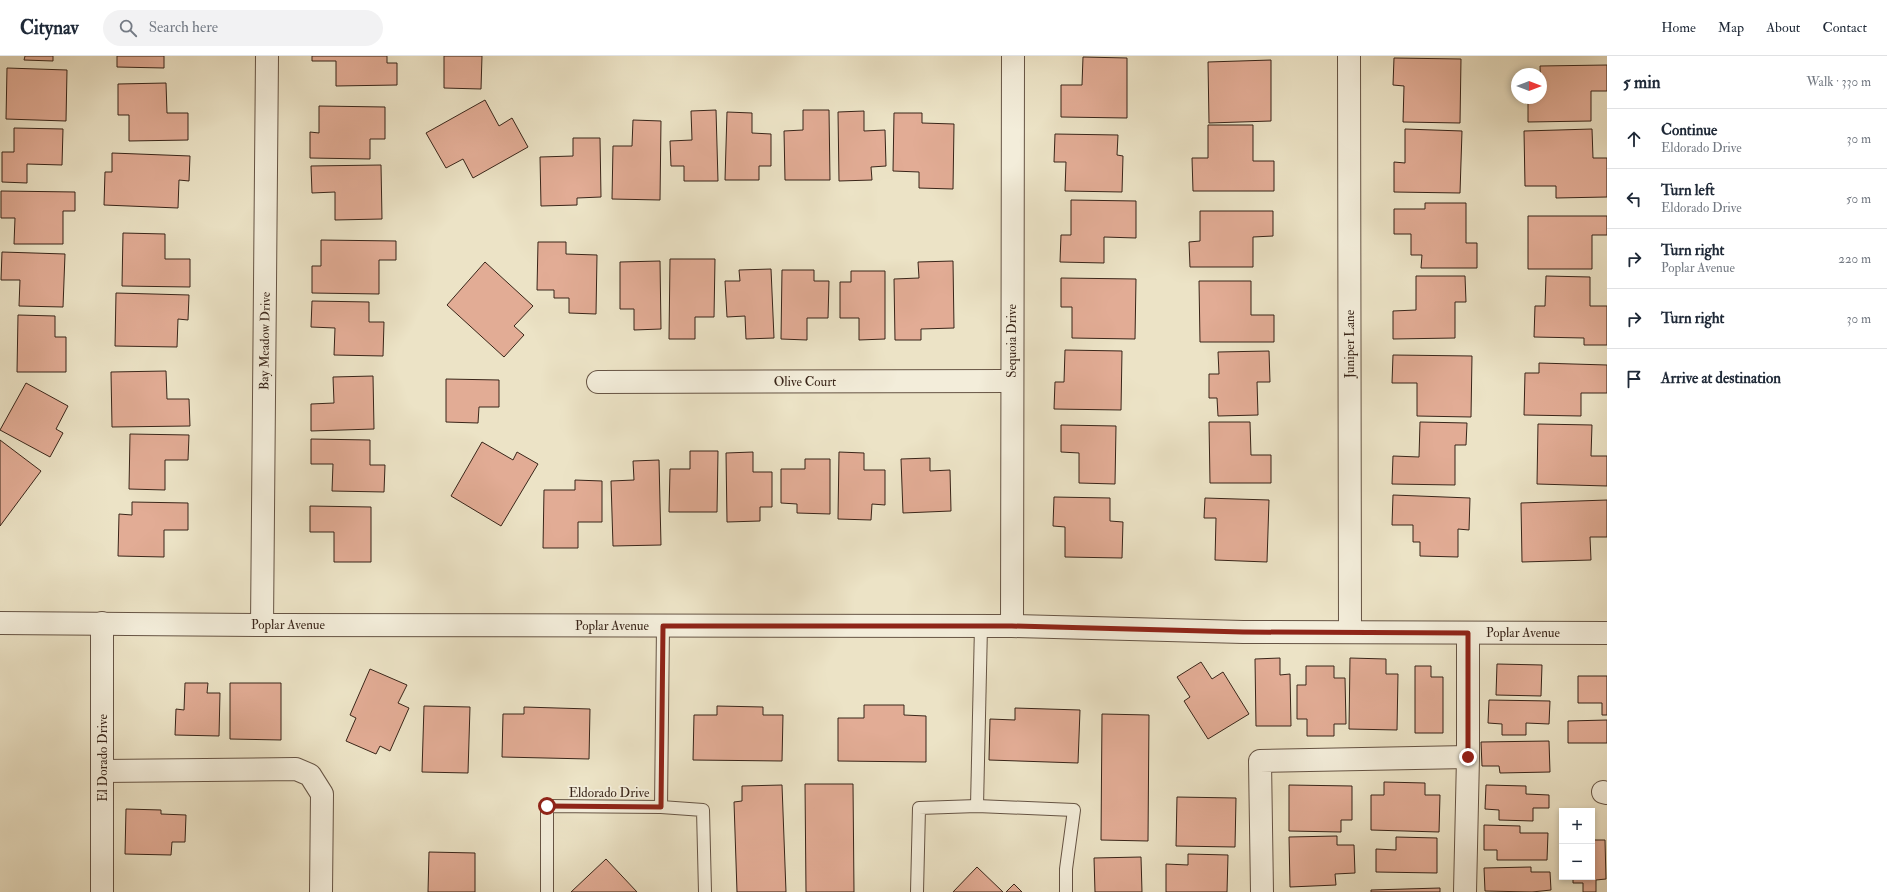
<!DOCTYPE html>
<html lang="en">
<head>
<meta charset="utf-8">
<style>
  :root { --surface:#fff; --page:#f2f2f3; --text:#1f2937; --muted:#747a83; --line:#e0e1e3 }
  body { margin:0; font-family:"IM FELL Double Pica",serif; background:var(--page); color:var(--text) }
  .controls { position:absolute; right:12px; bottom:12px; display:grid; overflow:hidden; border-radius:0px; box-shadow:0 2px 6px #0003 }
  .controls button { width:36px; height:36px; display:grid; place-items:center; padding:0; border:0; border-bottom:1px solid var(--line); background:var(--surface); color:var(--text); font:20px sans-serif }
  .compass { position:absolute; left:1511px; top:12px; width:36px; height:36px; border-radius:50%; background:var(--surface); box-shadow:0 2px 6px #0003; rotate:90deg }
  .stop { position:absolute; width:12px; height:12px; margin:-9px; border:3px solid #8f2418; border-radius:50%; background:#fff }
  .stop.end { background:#8f2418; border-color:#fff; box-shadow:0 1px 4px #0008 }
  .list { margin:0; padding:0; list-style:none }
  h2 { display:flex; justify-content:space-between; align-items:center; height:52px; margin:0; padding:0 16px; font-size:17px }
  h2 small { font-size:13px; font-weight:400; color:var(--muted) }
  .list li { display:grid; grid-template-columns:26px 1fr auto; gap:12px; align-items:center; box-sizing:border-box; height:60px; padding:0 16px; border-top:1px solid var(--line) }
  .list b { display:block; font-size:15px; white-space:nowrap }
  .list p { margin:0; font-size:13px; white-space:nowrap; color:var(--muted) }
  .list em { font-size:13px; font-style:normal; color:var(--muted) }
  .icon { flex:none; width:22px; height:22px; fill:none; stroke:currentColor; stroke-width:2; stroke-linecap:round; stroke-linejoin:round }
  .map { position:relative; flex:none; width:1607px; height:836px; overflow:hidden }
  header { display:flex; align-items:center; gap:24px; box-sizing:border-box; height:56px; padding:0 20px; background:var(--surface); border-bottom:1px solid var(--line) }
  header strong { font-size:19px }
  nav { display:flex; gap:22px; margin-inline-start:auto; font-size:14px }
  .search { width:280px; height:36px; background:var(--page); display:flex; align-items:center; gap:10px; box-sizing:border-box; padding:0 14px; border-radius:22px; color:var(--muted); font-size:15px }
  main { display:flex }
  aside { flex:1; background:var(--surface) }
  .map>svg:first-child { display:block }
  .building { fill:#e2ac95; stroke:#392519 }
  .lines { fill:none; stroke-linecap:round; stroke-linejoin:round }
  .service-casing { stroke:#665444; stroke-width:14 }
  .minor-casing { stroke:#665444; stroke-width:24 }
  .tertiary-casing { stroke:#665444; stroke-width:24 }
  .service { stroke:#f3edda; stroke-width:12 }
  .minor { stroke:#f3edda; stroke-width:22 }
  .tertiary { stroke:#f3edda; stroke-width:22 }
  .route { stroke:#8f2418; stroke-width:5 }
  .labels { text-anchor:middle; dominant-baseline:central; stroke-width:3.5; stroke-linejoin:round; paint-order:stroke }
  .street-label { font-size:13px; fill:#392519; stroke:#f3edda }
</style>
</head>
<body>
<header>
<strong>Citynav</strong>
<div class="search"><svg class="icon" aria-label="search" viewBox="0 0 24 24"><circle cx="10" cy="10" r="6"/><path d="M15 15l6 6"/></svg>Search here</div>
<nav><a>Home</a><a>Map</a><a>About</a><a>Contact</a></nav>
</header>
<main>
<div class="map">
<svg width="1607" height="836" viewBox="0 0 1607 836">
  <rect width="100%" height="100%" fill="#ece3c6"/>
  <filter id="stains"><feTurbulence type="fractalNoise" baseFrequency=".005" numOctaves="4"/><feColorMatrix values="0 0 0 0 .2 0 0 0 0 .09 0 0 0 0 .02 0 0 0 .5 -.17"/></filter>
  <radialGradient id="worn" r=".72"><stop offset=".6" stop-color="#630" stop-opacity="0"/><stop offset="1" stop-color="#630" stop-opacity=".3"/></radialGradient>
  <!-- building -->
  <g class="building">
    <path d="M25,0H53V5L24,4Z"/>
    <path d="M117,0H164V12L117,11Z"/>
    <path d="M312,0H387V7H397V29L336,30V5H312Z"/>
    <path d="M444,0H482L481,33L444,32Z"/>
    <path d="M1083,1L1127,2V62L1061,61V29H1082Z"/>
    <path d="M1394,2L1461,3L1460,67L1403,66L1404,30L1393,29Z"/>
    <path d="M1271,4V65L1209,67L1208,6Z"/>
    <path d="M1607,9V35H1591V65L1528,66V42H1541L1540,10Z"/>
    <path d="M7,12L67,14L66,65L6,63Z"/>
    <path d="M166,27L167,57H188V84L129,85V59H118V28Z"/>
    <path d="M485,44L499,70L512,62L528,91L473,122L463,103L446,112L426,77Z"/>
    <path d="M319,50L385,51V83H370V103L310,102V76L319,77Z"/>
    <path d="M716,54L718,125H684V110H671L670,85L692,84L691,55Z"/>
    <path d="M803,54H829L830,124H785L784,75L803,74Z"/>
    <path d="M864,55V75L885,74L886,110L871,111L872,124L839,125L838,56Z"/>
    <path d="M727,56L752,57V77L771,78V110H759V124H725Z"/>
    <path d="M894,57H922V67L954,68L953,133L919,132V116L893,115Z"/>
    <path d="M633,64L661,65L660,144L612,143L613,90H632Z"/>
    <path d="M1208,69H1253V105H1274V135H1193L1192,102H1208Z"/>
    <path d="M14,72L63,73L62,109L27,108V127L2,126V96H14Z"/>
    <path d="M1405,73L1462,75L1460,137L1394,136V106L1405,107Z"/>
    <path d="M1592,73L1593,102H1607V141L1556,142V130H1525L1524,75Z"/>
    <path d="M1055,78L1118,79L1117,99L1123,100L1122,136L1065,135L1066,106H1054Z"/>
    <path d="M573,82H600L601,141L577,142V149L541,150L540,101L573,100Z"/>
    <path d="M112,97L190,100L189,125L179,124L178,152L104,149L105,116H112Z"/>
    <path d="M381,109L382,163L335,164V136L312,137L311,110Z"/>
    <path d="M1,135L75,136V155H63V188H14L15,162H1Z"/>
    <path d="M1071,144L1136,145V182L1104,181V207L1060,206L1061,179H1071Z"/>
    <path d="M1425,147H1466V187H1477V212H1421L1422,199H1411V178H1394V153H1425Z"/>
    <path d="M1200,155H1273V180L1253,181V211H1190L1189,186L1200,185Z"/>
    <path d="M1528,160H1607V179H1592V213H1528Z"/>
    <path d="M123,177L165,178V203H190V231L122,230Z"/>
    <path d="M321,184L396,185V204H379V238L312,237V210H321Z"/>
    <path d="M538,186H566V198L597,199L596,258L569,257V242H554V234H537Z"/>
    <path d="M2,196L65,198L63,251L19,250L20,224H1Z"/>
    <path d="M670,203H715L714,261H695V283H669Z"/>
    <path d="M660,205L661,273L634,274V253H620V206Z"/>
    <path d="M953,205L954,272L921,273V284H895L894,223L919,222L918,206Z"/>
    <path d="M485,206L533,250L514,270L524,279L504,301L447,249Z"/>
    <path d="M771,213L774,282L746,283L745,260L727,261L725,225H740L739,214Z"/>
    <path d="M782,214H814V225H829L828,262H807V284L781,283Z"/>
    <path d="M851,215H885V283L859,284V262H840V226H851Z"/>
    <path d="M1416,220H1465L1466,246H1455V282L1393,283V255L1416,254Z"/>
    <path d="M1546,220L1590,221V250H1607V289H1584V282L1534,281L1535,250H1545Z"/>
    <path d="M1061,222L1136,223L1135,283L1072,282V251H1061Z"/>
    <path d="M1199,225H1251V259H1274V286H1200Z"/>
    <path d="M116,237L189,239L188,264L178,263L177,291L115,290Z"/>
    <path d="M312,245L369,246V266H384L383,300L334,299L335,272L311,271Z"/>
    <path d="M18,259L55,260V281H66V316H17Z"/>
    <path d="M1065,294L1122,295L1121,354L1054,353L1055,326H1064Z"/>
    <path d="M1269,295L1270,326H1257L1258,359L1218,360L1217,342H1209V318H1219L1218,296Z"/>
    <path d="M1393,299L1472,300L1471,361L1417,360V327H1392Z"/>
    <path d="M1539,307L1607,309V337H1581V360L1524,359L1525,317H1539Z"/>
    <path d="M166,315L167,343H189L190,370L112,371L111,316Z"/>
    <path d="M373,320L374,373L311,375V348L334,347L333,321Z"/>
    <path d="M446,323L499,324V351H479L478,367L446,366Z"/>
    <path d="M26,327L68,350L56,373L63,377L50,401L0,374Z"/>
    <path d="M1209,366H1250L1251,399H1271V427H1210Z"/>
    <path d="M1420,366L1467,367L1466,389H1455V429L1392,428L1393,400L1419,401Z"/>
    <path d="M1538,368L1592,369L1591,400H1607V430L1537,428Z"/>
    <path d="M1061,369L1116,370L1115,428L1079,427V397L1061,396Z"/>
    <path d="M130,378L189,379L188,404H165V434L129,433Z"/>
    <path d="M311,383L370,384V409H385L384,436L332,435L333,408H311Z"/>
    <path d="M0,384L41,415L0,470Z"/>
    <path d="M482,386L513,404L517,396L538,408L501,470L451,440Z"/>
    <path d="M690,395H718L717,456H669L670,413H690Z"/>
    <path d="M753,396V416H772V451H760V465L727,466L726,397Z"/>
    <path d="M839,396L864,397V414H885V449L872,448L871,464L838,463Z"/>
    <path d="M930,402V415L950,414L951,455L903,457L901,403Z"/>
    <path d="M805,403H830V458L797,457V448L781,447V413H805Z"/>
    <path d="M659,404L661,489L613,490L611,425L634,424L633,405Z"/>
    <path d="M575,424L602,425V466H578V492H543L544,434H575Z"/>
    <path d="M1393,439L1470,442L1469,474L1458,473V501L1420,500V486H1413V469H1392Z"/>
    <path d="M1054,441L1110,442V465L1123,466L1122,502L1065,501V471L1053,470Z"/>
    <path d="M1205,442L1269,444L1267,506L1215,504L1216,462H1204Z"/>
    <path d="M1607,444V481H1590L1591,504L1522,506L1521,447Z"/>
    <path d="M132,446L188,447V474H164V501L118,500L119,458L132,459Z"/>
    <path d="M310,450L371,451V506H334V476H310Z"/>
    <path d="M1280,602V619L1290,618L1291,670H1256L1255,603Z"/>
    <path d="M1350,602L1386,603V618H1398L1397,674L1349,673Z"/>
    <path d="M1201,606L1212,623L1223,616L1249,658L1208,683L1184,645L1190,641L1177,621Z"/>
    <path d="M1497,608L1542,609L1541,640L1496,639Z"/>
    <path d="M1306,610H1334V622H1345L1346,668H1334V680H1307V663H1297V629H1306Z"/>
    <path d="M1415,610H1431V621H1443V677H1415Z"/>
    <path d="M370,613L407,629L398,647L409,652L390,695L380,690L376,698L346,685L356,662L350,659Z"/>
    <path d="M1578,620H1607V659H1602V647H1578Z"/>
    <path d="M185,627H208L207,637H220L219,680L175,679L176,653L184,654Z"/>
    <path d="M230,627H281V684L230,683Z"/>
    <path d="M1489,644L1550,645L1549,668L1526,667V679H1502V668L1488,667Z"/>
    <path d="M864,649H904V659L926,660V706L838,705V662H864Z"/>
    <path d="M424,650L470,651L468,717L422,716Z"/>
    <path d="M717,650L763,651V659H783L782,705L693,704L694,659H717Z"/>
    <path d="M524,651L590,653L589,703L502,701L503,658H524Z"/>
    <path d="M1015,652L1080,654L1078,707L989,704L990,663L1015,664Z"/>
    <path d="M1102,658L1149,659L1148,785L1101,784Z"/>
    <path d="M1607,664V687H1568V665Z"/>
    <path d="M1549,685L1550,716L1500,717L1499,710H1482L1481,686Z"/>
    <path d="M1384,726L1425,727V739H1440L1439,776L1371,774V739H1384Z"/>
    <path d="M805,728H853L854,836H806Z"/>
    <path d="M782,729L786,836H737L734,746L742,745V730Z"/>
    <path d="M1289,729L1352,730V764H1341V776L1289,775Z"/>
    <path d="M1486,729L1526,730V738L1549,739V752H1533V765L1499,764V754L1485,753Z"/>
    <path d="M1177,741L1236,742L1235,791L1176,790Z"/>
    <path d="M126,753L161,754V758L186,759L185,786H172L171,799L125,798Z"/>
    <path d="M1484,769L1520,770V777H1548L1547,804H1497V794H1484Z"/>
    <path d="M1337,780V789H1354L1355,817L1335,818L1336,829L1290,831L1289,781Z"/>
    <path d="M1396,781L1437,782V817L1376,816V793L1396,794Z"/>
    <path d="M1592,784H1605L1606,823L1596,824V836H1583V827H1573V821H1592Z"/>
    <path d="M429,796L475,797V836H428Z"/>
    <path d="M1188,798L1228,799L1227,836H1166V808L1188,809Z"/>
    <path d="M1141,801L1142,836H1095L1094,802Z"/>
    <path d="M606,803L637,836H571Z"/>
    <path d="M977,811L1003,836H953Z"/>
    <path d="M1531,811V816H1550L1551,834L1532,836L1485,835L1484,812Z"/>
    <path d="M1014,828L1022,836H1006Z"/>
    <path d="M1440,832V836H1371V834Z"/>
  </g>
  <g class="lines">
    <!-- service casing -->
    <g class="service-casing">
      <g id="service">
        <path d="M977,750L981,570"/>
        <path d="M661,751L663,570"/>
        <path d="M547,836V750L661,751L703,754L705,836"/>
        <path d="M917,836L919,752L977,750L1074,754L1066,813V836"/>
      </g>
    </g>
    <!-- minor casing -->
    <g class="minor-casing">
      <g id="minor">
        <path d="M1349,0L1350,576"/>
        <path d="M598,326L1011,325"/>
        <path d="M102,567V836"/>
        <path d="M262,569L267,0"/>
        <path d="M1012,570L1013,0"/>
        <path d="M103,715L296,713L310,719L322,738L321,836"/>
        <path d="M1603,736L1607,737"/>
        <path d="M1262,836L1260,705L1468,701"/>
        <path d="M1465,836L1468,701V577"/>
      </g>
    </g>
    <!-- tertiary casing -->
    <g class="tertiary-casing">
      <path id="tertiary" d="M0,567L262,569L1012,570L1243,576L1607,577"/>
    </g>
    <!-- service -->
    <use href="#service" class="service"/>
    <!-- minor -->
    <use href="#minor" class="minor"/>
    <!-- tertiary -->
    <use href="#tertiary" class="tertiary"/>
  </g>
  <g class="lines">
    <!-- route -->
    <path class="route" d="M547,750L661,751L663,570H1012L1243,576L1468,577V701"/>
  </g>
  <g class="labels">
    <!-- street labels -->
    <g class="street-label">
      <text transform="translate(265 285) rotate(-89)">Bay Meadow Drive</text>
      <text transform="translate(1012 285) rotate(-90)">Sequoia Drive</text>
      <text transform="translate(1350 288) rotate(-90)">Juniper Lane</text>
      <text x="805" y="326">Olive Court</text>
      <text x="288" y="569">Poplar Avenue</text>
      <text x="612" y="570">Poplar Avenue</text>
      <text x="1523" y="577">Poplar Avenue</text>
      <text transform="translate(103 702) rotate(-90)">El Dorado Drive</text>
      <text x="609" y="737">Eldorado Drive</text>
    </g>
  </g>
  <rect width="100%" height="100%" filter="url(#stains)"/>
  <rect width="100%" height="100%" fill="url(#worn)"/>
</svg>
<div class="controls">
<button>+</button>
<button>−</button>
</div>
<svg class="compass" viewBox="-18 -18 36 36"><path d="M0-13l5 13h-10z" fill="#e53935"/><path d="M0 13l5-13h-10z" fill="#747a83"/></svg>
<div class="stop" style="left:547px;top:750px"></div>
<div class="stop end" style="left:1468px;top:701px"></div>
</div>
<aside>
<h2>5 min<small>Walk · 330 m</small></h2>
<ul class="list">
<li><svg class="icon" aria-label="ahead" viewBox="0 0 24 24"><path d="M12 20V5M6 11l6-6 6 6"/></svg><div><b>Continue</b><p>Eldorado Drive</p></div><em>30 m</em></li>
<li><svg class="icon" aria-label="left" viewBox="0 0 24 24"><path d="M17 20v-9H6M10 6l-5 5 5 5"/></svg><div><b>Turn left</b><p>Eldorado Drive</p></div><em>50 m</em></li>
<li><svg class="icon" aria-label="right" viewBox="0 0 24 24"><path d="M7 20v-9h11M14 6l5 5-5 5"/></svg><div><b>Turn right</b><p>Poplar Avenue</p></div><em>220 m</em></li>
<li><svg class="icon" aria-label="right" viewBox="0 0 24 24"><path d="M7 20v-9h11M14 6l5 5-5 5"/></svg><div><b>Turn right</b></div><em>30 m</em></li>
<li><svg class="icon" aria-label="arrive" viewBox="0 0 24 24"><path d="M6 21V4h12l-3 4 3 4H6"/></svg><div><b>Arrive at destination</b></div></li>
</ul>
</aside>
</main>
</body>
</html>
